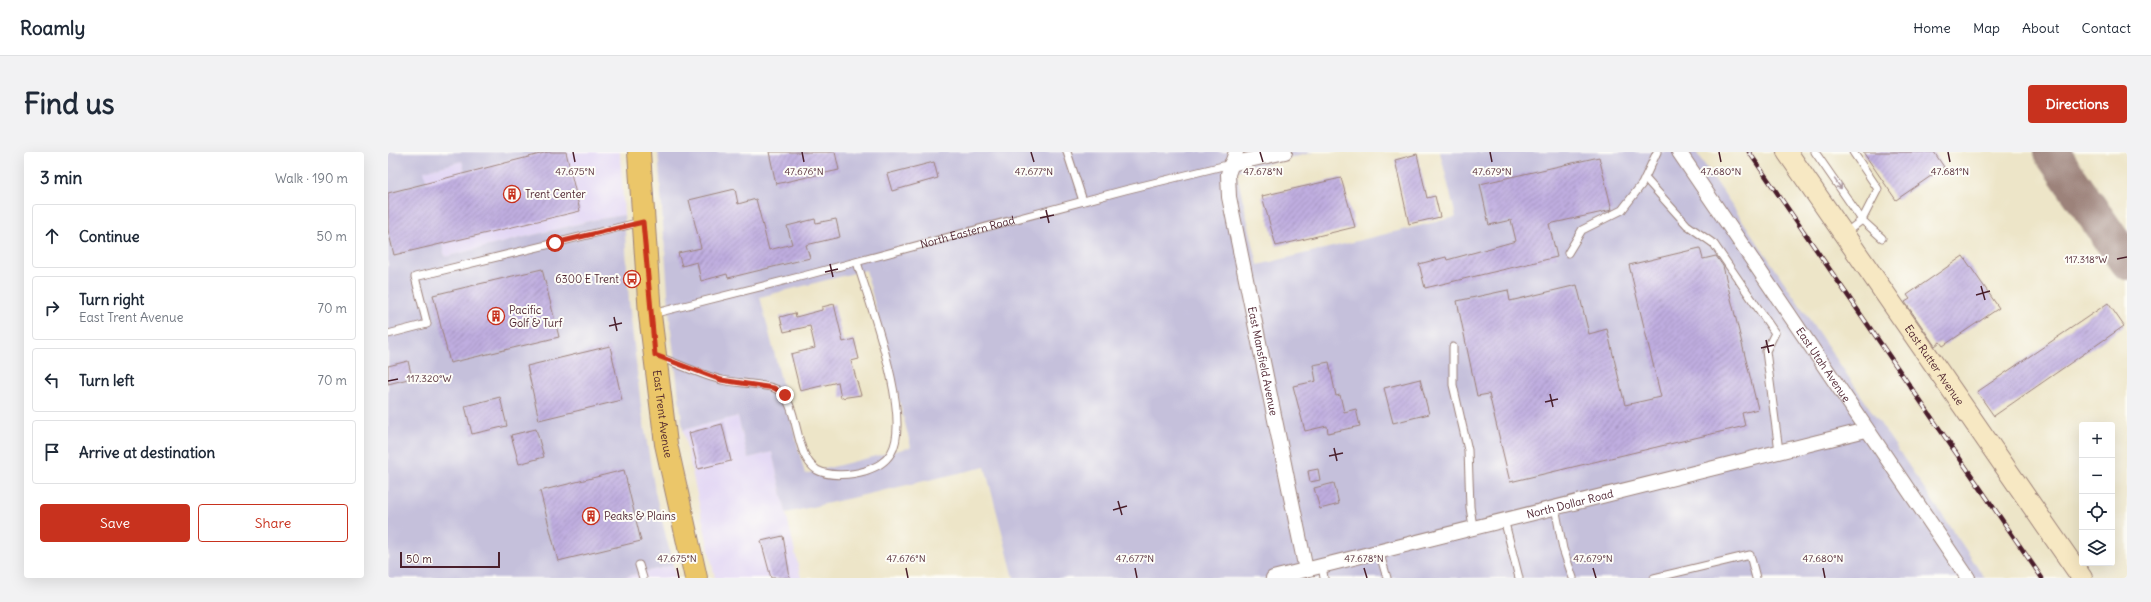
<!DOCTYPE html>
<html lang="en">
<head>
<meta charset="utf-8">
<style>
  :root { --surface:#fff; --page:#f2f2f3; --text:#1f2937; --muted:#747a83; --line:#e0e1e3; --accent:#c8321e }
  body { margin:0; font-family:Delius,sans-serif; background:var(--page); color:var(--text) }
  .controls { position:absolute; right:12px; bottom:12px; display:grid; overflow:hidden; border-radius:4px; box-shadow:0 4px 16px #0002 }
  .controls button { width:36px; height:36px; display:grid; place-items:center; padding:0; border:0; border-bottom:1px solid var(--line); background:var(--surface); color:var(--text); font:20px sans-serif }
  .scale { position:absolute; left:12px; bottom:10px; width:100px; box-sizing:border-box; padding-left:4px; border:2px solid #4a1f2b; border-top:0; font-size:11px; line-height:14px; white-space:nowrap; color:#4a1f2b; -webkit-text-stroke:3px #fdfcf7; paint-order:stroke }
  .stop { position:absolute; width:12px; height:12px; margin:-9px; border:3px solid #c8321e; border-radius:50%; background:#fff }
  .stop.end { background:#c8321e; border-color:#fff; box-shadow:0 1px 4px #0008 }
  .list { margin:0; padding:0; list-style:none }
  h2 { display:flex; justify-content:space-between; align-items:center; height:52px; margin:0; padding:0 16px; font-size:17px }
  h2 small { font-size:13px; font-weight:400; color:var(--muted) }
  .list li { display:grid; grid-template-columns:26px 1fr auto; gap:12px; align-items:center; box-sizing:border-box; height:64px; margin:0 8px 8px; padding:0 8px; border:1px solid var(--line); border-radius:4px }
  .list b { display:block; font-size:15px; white-space:nowrap }
  .list p { margin:0; font-size:13px; white-space:nowrap; color:var(--muted) }
  .list em { font-size:13px; font-style:normal; color:var(--muted) }
  .actions { display:flex; gap:8px; padding:12px 16px }
  .actions a { flex:1; padding:9px 0; border:1px solid var(--accent); border-radius:4px; text-align:center; font-size:14px; color:var(--accent) }
  .actions .main { background:var(--accent); color:#fff }
  .icon { flex:none; width:22px; height:22px; fill:none; stroke:currentColor; stroke-width:2; stroke-linecap:round; stroke-linejoin:round }
  .map { position:relative; flex:none; width:1739px; height:426px; overflow:hidden; border-radius:4px }
  header { display:flex; align-items:center; gap:24px; box-sizing:border-box; height:56px; padding:0 20px; background:var(--surface); border-bottom:1px solid var(--line) }
  header strong { font-size:19px }
  nav { display:flex; gap:22px; margin-inline-start:auto; font-size:14px }
  .intro { display:flex; align-items:center; justify-content:space-between; box-sizing:border-box; height:96px; padding:0 24px }
  h1 { margin:0; font-size:28px }
  .button { padding:10px 18px; border-radius:4px; background:var(--accent); color:#fff; font-size:14px; font-weight:700 }
  main { display:flex; gap:24px; padding:0 24px }
  aside { flex:1; background:var(--surface); border-radius:4px; box-shadow:0 4px 16px #0002 }
  .map>svg:first-child { display:block }
  .built { fill:#e1d4f4 }
  .industrial { fill:#c5c0db; fill-rule:evenodd }
  .lines { fill:none; stroke-linecap:round; stroke-linejoin:round }
  .taxiway { stroke:#9c827a; stroke-width:36 }
  .building { fill:url(#building-hatch) }
  .lane-casing { stroke:#9c827a; stroke-width:9 }
  .street-casing { stroke:#9c827a; stroke-width:16 }
  .secondary-casing { stroke:#9c827a; stroke-width:22 }
  .primary-casing { stroke:#9c827a; stroke-width:24 }
  .lane { stroke:#fff; stroke-width:7 }
  .street { stroke:#fff; stroke-width:14 }
  .secondary { stroke:#f7e8c3; stroke-width:20 }
  .primary { stroke:#ebc669; stroke-width:22 }
  .rail-casing { stroke:#4a1f2b; stroke-width:4.5 }
  .rail { stroke:#fdfcf7; stroke-width:3; stroke-dasharray:9; stroke-linecap:butt }
  .oneway { stroke:#ae9aa0 }
  .route { stroke:#c8321e; stroke-width:5 }
  .ticks { fill:none; stroke:#4a1f2b; stroke-width:1.5 }
  .labels { text-anchor:middle; dominant-baseline:central; stroke-width:4; stroke-linejoin:round; paint-order:stroke }
  .poi-label { font-size:11px; fill:#4a1f2b; stroke:#fdfcf7; text-anchor:start }
  .street-label { font-size:11px; fill:#4a1f2b; stroke:#fdfcf7 }
  .ticks-label { font-size:10px; text-anchor:middle; fill:#4a1f2b; stroke:#fdfcf7; stroke-width:4; stroke-linejoin:round; paint-order:stroke }
</style>
</head>
<body>
<header>
<strong>Roamly</strong>
<nav><a>Home</a><a>Map</a><a>About</a><a>Contact</a></nav>
</header>
<div class="intro"><h1>Find us</h1><a class="button">Directions</a></div>
<main>
<aside>
<h2>3 min<small>Walk · 190 m</small></h2>
<ul class="list">
<li><svg class="icon" aria-label="ahead" viewBox="0 0 24 24"><path d="M12 20V5M6 11l6-6 6 6"/></svg><div><b>Continue</b></div><em>50 m</em></li>
<li><svg class="icon" aria-label="right" viewBox="0 0 24 24"><path d="M7 20v-9h11M14 6l5 5-5 5"/></svg><div><b>Turn right</b><p>East Trent Avenue</p></div><em>70 m</em></li>
<li><svg class="icon" aria-label="left" viewBox="0 0 24 24"><path d="M17 20v-9H6M10 6l-5 5 5 5"/></svg><div><b>Turn left</b></div><em>70 m</em></li>
<li><svg class="icon" aria-label="arrive" viewBox="0 0 24 24"><path d="M6 21V4h12l-3 4 3 4H6"/></svg><div><b>Arrive at destination</b></div></li>
</ul>
<div class="actions"><a class="main">Save</a><a>Share</a></div>
</aside>
<div class="map">
<svg width="1739" height="426" viewBox="0 0 1739 426">
  <defs>
    <pattern id="building-hatch" width="6" height="6" patternUnits="userSpaceOnUse"><rect width="6" height="6" fill="#bfade0"/><path d="M-1 1l2-2M0 6l6-6M5 7l2-2" fill="none" stroke="#9d8cb6"/></pattern>
  </defs>
  <rect width="100%" height="100%" fill="#fdfcf7"/>
  <filter id="ink" filterUnits="userSpaceOnUse"><feTurbulence type="fractalNoise" baseFrequency=".025" numOctaves="2"/><feDisplacementMap in="SourceGraphic" scale="8" xChannelSelector="R" yChannelSelector="G"/><feConvolveMatrix kernelMatrix="1 2 1 2 8 2 1 2 1" color-interpolation-filters="sRGB"/></filter>
  <filter id="wash" filterUnits="userSpaceOnUse"><feTurbulence type="fractalNoise" baseFrequency=".012" numOctaves="4" result="noise"/><feDisplacementMap in="SourceGraphic" scale="16" xChannelSelector="R" yChannelSelector="G"/><feGaussianBlur stdDeviation="0.9" result="paint"/><feColorMatrix in="noise" values="0 0 0 0 0 0 0 0 0 0 0 0 0 0 0 0 0 1.4 0 .05"/><feComposite in="paint" operator="in"/></filter>
  <g filter="url(#wash)">
    <rect width="100%" height="100%" fill="#ede5c8"/>
    <!-- built -->
    <g class="built">
      <path d="M152,0H232L236,63L206,68L57,105L35,19L74,9L77,20Z"/>
      <path d="M350,264L360,306L384,300L413,426H327L295,278Z"/>
      <path d="M285,413L288,426H232Z"/>
    </g>
    <!-- industrial -->
    <g class="industrial">
      <path d="M0,0H152L77,20L74,9L36,19L57,105L206,68L236,63L241,150L253,254L267,340L285,413L232,426H0Z"/>
      <path d="M270,0H927L848,19L870,113L1068,65L1052,0H1308L1597,426H626L597,315L398,361L384,300L360,306L350,264L295,278L282,169ZM478,118L523,295L417,322L372,145Z"/>
    </g>
    <g class="lines">
      <!-- taxiway -->
      <path class="taxiway" d="M1663,0L1739,110"/>
    </g>
    <g id="blocks">
      <!-- building -->
      <g class="building">
        <path d="M160,0H178L192,59L6,103L0,78V41Z"/>
        <path d="M381,0H447L451,18L388,32Z"/>
        <path d="M1475,0H1546L1556,15L1508,48Z"/>
        <path d="M1029,2L1039,46L1047,44L1052,65L1021,72L1007,8Z"/>
        <path d="M1211,5L1224,58L1161,72L1169,105L1037,136L1031,112L1058,105L1059,108L1128,89L1123,68L1101,73L1092,32Z"/>
        <path d="M546,10L550,26L504,39L499,22Z"/>
        <path d="M953,26L967,75L888,94L874,44Z"/>
        <path d="M347,37L350,52L368,47L381,98L404,92L399,74L427,67L428,71L448,67L452,85L418,93L422,106L340,126L339,122L313,129L309,110L294,114L290,101L313,96L301,48Z"/>
        <path d="M1312,96L1315,107L1328,104L1335,114L1370,257L1354,261L1357,274L1122,330L1101,242L1089,244L1069,149L1120,138L1122,149L1189,133L1201,182L1219,177L1237,253L1273,245L1241,113Z"/>
        <path d="M1575,104L1611,156L1555,194L1552,190L1547,194L1517,150L1522,147L1519,143Z"/>
        <path d="M154,117L171,185L62,211L45,143Z"/>
        <path d="M1720,151L1736,174L1606,264L1589,240Z"/>
        <path d="M446,152L455,190L466,187L471,207L463,209L473,243L453,246L450,230L412,239L403,202L427,196L422,174L396,180L392,165L407,161L408,165L434,158V155Z"/>
        <path d="M222,194L234,248L151,268L139,214Z"/>
        <path d="M20,209L24,226L0,232V214Z"/>
        <path d="M941,210L948,244L952,243L956,260L968,257L972,274L940,281L939,274L917,279L905,234L928,229L925,213Z"/>
        <path d="M1032,227L1041,262L1005,271L996,236Z"/>
        <path d="M112,245L119,274L84,282L77,254Z"/>
        <path d="M334,272L343,309L310,317L301,281Z"/>
        <path d="M148,277L156,305L131,312L123,283Z"/>
        <path d="M930,317L932,328L922,330L920,319Z"/>
        <path d="M236,318L253,389L170,409L152,339Z"/>
        <path d="M946,331L951,352L932,357L926,336Z"/>
        <path d="M395,384L402,426H383L373,389Z"/>
      </g>
    </g>
  </g>
  <g filter="url(#ink)">
    <use href="#blocks" fill-opacity="0" stroke="#9c827a" stroke-width="1"/>
    <g class="lines">
      <!-- lane casing -->
      <g class="lane-casing">
        <g id="lane">
          <path d="M679,0L695,49"/>
          <path d="M1427,0L1474,68L1494,86"/>
          <path d="M1257,26L1299,73L1326,92L1387,181L1378,199L1391,299"/>
          <path d="M1456,82L1474,68L1490,37L1465,0"/>
          <path d="M1180,101L1194,78L1234,58L1254,32L1269,0"/>
          <path id="s1" d="M264,162L419,123L737,38L843,12"/>
          <path d="M0,182L39,172L27,125L253,70"/>
          <path d="M1065,195V233L1080,298L1082,355L1085,375"/>
          <path d="M271,205C291,212 313,223 334,228C345,231 380,232 388,237C413,250 404,302 429,318C441,325 464,323 477,319C488,315 497,311 503,301C525,266 481,150 469,110"/>
          <path d="M1167,355L1175,397L1185,426"/>
          <path d="M1116,367L1131,426"/>
          <path d="M991,399L999,426"/>
          <path d="M251,413L255,426"/>
          <path d="M934,414L936,426"/>
          <path d="M1266,426L1362,403L1368,426"/>
        </g>
      </g>
      <!-- street casing -->
      <g class="street-casing">
        <g id="street">
          <path id="s2" d="M848,0L840,22L841,45L918,418"/>
          <path id="s3" d="M1291,0L1580,426"/>
          <path d="M843,12L897,0"/>
          <path id="s4" d="M885,426L1478,278"/>
        </g>
      </g>
      <!-- secondary casing -->
      <g class="secondary-casing">
        <g id="secondary">
          <path id="s5" d="M1399,0L1694,426"/>
        </g>
      </g>
      <!-- primary casing -->
      <g class="primary-casing">
        <g id="primary">
          <path id="s6" d="M251,0L262,163L278,292L308,426"/>
        </g>
      </g>
      <!-- lane -->
      <use href="#lane" class="lane"/>
      <!-- street -->
      <use href="#street" class="street"/>
      <!-- secondary -->
      <use href="#secondary" class="secondary"/>
      <!-- primary -->
      <use href="#primary" class="primary"/>
      <!-- rail casing -->
      <g class="rail-casing">
        <path id="rail" d="M1361,0L1654,426"/>
      </g>
      <!-- rail -->
      <use href="#rail" class="rail"/>
    </g>
    <!-- one-way arrows -->
    <defs><path id="oneway-shaft" d="M-6 0H5M1.5-3L5.5 0L1.5 3" fill="none" stroke-width="1.6" stroke-linecap="round" stroke-linejoin="round"/></defs>
    <use class="oneway" href="#oneway-shaft" transform="translate(1450 32) rotate(55)"/>
  </g>
  <g class="lines" filter="url(#ink)">
    <!-- route -->
    <path class="route" d="M167,91L255,70L267,203L333,228L386,236L397,243"/>
  </g>
  <!-- ticks -->
  <path class="ticks" d="M185,0L187,10M414,0L416,10M643,0L646,10M872,0L875,10M1102,0L1104,10M1331,0L1333,10M1560,0L1562,10M658,58L661,71M652,66L666,63M1729,107L1739,105M442,112L445,125M437,120L450,117M1593,134L1597,148M1588,143L1602,139M226,165L229,179M221,174L234,171M1378,188L1381,201M1373,196L1386,193M0,229L10,227M1162,242L1165,255M1157,250L1170,247M946,296L949,309M941,304L955,301M730,349L734,363M725,358L739,354M289,416L291,426M518,416L520,426M747,416L749,426M976,416L979,426M1205,416L1208,426M1435,416L1437,426"/>
  <!-- icons -->
  <defs>
    <g id="building-ring" transform="scale(0.9)"><circle r="9.5" fill="#fdfcf7" stroke="#c8321e" stroke-width="1.5"/><path d="M-4-6H4V6H1V3H-1V6H-4ZM-2.5-4.3h1.7v1.8h-1.7ZM.8-4.3h1.7v1.8H.8ZM-2.5-1h1.7V.8h-1.7ZM.8-1h1.7V.8H.8Z" fill="#c8321e"/></g>
    <g id="bus-ring" transform="scale(0.9)"><circle r="9.5" fill="#fdfcf7" stroke="#c8321e" stroke-width="1.5"/><path d="M-5-6H5V4H4V6H2V4H-2V6H-4V4H-5ZM-3.5-4V0h7V-4ZM-3.5 1.2v1.5H-2V1.2ZM2 1.2v1.5H3.5V1.2Z" fill="#c8321e"/></g>
  </defs>
  <g fill-rule="evenodd">
    <use href="#building-ring" x="124" y="42"/>
    <use href="#bus-ring" x="244" y="127"/>
    <use href="#building-ring" x="108" y="164"/>
    <use href="#building-ring" x="203" y="364"/>
  </g>
  <g class="labels">
    <!-- poi labels -->
    <g class="poi-label">
      <text x="137" y="42">Trent Center</text>
      <text x="231" y="127" text-anchor="end">6300 E Trent</text>
      <text x="121" y="158">Pacific<tspan x="121" dy="13">Golf &amp; Turf</tspan></text>
      <text x="216" y="364">Peaks &amp; Plains</text>
    </g>
    <!-- street labels -->
    <g class="street-label">
      <text stroke="none"><textPath href="#s1" startOffset="326">North Eastern Road</textPath></text>
      <text stroke="none"><textPath href="#s2" startOffset="214">East Mansfield Avenue</textPath></text>
      <text stroke="none"><textPath href="#s3" startOffset="257">East Utah Avenue</textPath></text>
      <text stroke="none"><textPath href="#s5" startOffset="259">East Rutter Avenue</textPath></text>
      <text stroke="none"><textPath href="#s6" startOffset="263">East Trent Avenue</textPath></text>
      <text stroke="none"><textPath href="#s4" startOffset="306">North Dollar Road</textPath></text>
    </g>
  </g>
  <g class="ticks-label">
    <text x="187" y="23">47.675°N</text>
    <text x="416" y="23">47.676°N</text>
    <text x="646" y="23">47.677°N</text>
    <text x="875" y="23">47.678°N</text>
    <text x="1104" y="23">47.679°N</text>
    <text x="1333" y="23">47.680°N</text>
    <text x="1562" y="23">47.681°N</text>
    <text x="1698" y="111">117.318°W</text>
    <text x="41" y="230">117.320°W</text>
    <text x="289" y="410">47.675°N</text>
    <text x="518" y="410">47.676°N</text>
    <text x="747" y="410">47.677°N</text>
    <text x="976" y="410">47.678°N</text>
    <text x="1205" y="410">47.679°N</text>
    <text x="1435" y="410">47.680°N</text>
  </g>
</svg>
<div class="controls">
<button>+</button>
<button>−</button>
<button><svg class="icon" aria-label="locate" viewBox="0 0 24 24"><circle cx="12" cy="12" r="6"/><path d="M12 2v4M12 18v4M2 12h4M18 12h4"/></svg></button>
<button><svg class="icon" aria-label="layers" viewBox="0 0 24 24"><path d="M12 4l9 5-9 5-9-5zM3 14l9 5 9-5"/></svg></button>
</div>
<div class="scale">50 m</div>
<div class="stop" style="left:167px;top:91px"></div>
<div class="stop end" style="left:397px;top:243px"></div>
</div>
</main>
</body>
</html>
